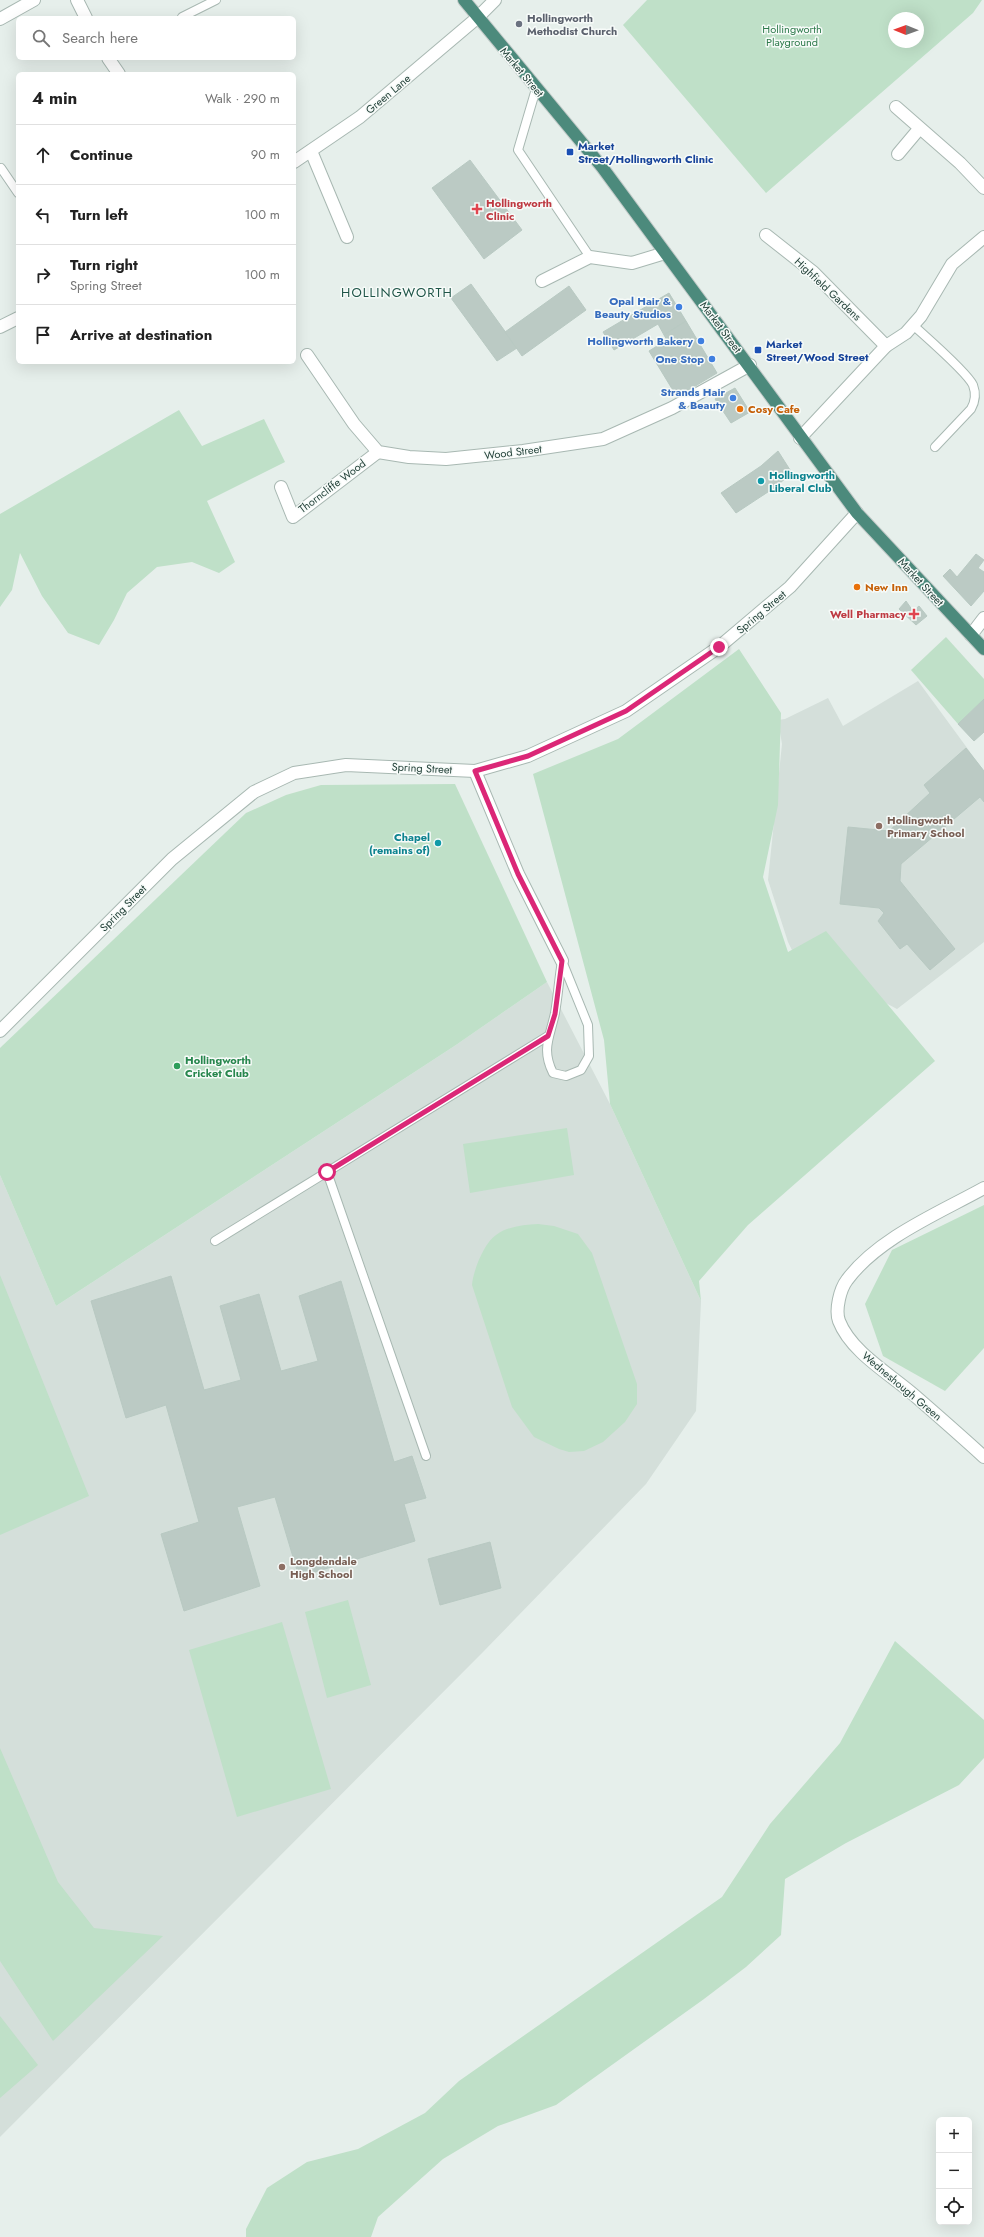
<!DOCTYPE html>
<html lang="en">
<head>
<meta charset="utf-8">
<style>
  :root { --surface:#fff; --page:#f6f6f6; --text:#222; --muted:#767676; --line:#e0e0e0 }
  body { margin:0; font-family:Jost,sans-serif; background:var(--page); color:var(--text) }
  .controls { position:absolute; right:12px; bottom:12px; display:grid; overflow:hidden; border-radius:6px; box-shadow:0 4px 16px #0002 }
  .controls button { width:36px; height:36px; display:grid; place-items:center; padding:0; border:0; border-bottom:1px solid var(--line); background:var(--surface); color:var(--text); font:20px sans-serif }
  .compass { position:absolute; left:888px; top:12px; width:36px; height:36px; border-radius:50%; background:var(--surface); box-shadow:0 4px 16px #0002; rotate:271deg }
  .stop { position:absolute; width:12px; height:12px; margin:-9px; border:3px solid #db2777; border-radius:50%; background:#fff }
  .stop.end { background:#db2777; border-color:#fff; box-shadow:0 1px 4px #0008 }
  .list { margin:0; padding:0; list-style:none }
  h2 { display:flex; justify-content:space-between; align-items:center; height:52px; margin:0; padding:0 16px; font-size:17px }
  h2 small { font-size:13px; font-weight:400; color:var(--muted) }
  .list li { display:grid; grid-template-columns:26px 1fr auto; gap:12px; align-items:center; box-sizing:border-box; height:60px; padding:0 16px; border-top:1px solid var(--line) }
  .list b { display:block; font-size:15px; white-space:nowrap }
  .list p { margin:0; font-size:13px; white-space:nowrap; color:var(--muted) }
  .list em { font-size:13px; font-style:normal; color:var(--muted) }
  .icon { flex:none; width:22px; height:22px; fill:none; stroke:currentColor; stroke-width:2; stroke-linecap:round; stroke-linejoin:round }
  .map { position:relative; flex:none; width:984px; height:2237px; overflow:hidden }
  .search { position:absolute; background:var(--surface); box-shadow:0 4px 16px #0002; left:16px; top:16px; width:280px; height:44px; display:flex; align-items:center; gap:10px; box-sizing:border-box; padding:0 14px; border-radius:6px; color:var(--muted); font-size:15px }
  .panel { position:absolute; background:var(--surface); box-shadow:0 4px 16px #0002; left:16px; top:72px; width:280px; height:292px; border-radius:6px }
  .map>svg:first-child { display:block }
  .built { fill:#d4dfda }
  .green { fill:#bfe0c8; fill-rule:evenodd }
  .building { fill:#bbcac4; stroke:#b8c9c2 }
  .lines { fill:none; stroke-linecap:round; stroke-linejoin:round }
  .service-casing { stroke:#a8b8b2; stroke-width:10 }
  .minor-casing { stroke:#a8b8b2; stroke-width:14 }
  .trunk-casing { stroke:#c2cac8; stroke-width:14 }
  .service { stroke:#fff; stroke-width:8 }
  .minor { stroke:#fff; stroke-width:12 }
  .trunk { stroke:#4c8a7c; stroke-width:12 }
  .route { stroke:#db2777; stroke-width:5 }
  .worship-dot { fill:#6b7280; stroke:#f7fbf9; stroke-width:1.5 }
  .transit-dot { fill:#1a4fb4; stroke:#f7fbf9; stroke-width:1.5 }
  .health-dot { fill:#e0444e; stroke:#f7fbf9; stroke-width:1.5 }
  .shop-dot { fill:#3f7fe0; stroke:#f7fbf9; stroke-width:1.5 }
  .food-dot { fill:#e8710a; stroke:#f7fbf9; stroke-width:1.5 }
  .culture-dot { fill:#0f9aa8; stroke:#f7fbf9; stroke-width:1.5 }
  .education-dot { fill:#8d6e63; stroke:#f7fbf9; stroke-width:1.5 }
  .leisure-dot { fill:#2e9e5b; stroke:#f7fbf9; stroke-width:1.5 }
  .labels { text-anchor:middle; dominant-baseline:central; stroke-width:3; stroke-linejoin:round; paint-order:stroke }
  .worship-label { font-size:11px; font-weight:bold; fill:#5b616d; stroke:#f7fbf9; text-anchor:start }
  .park-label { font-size:11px; fill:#2d7a4b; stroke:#f7fbf9 }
  .street-label { font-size:11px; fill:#24423a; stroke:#f7fbf9 }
  .transit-label { font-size:11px; font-weight:bold; fill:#164399; stroke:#f7fbf9; text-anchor:start }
  .health-label { font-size:11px; font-weight:bold; fill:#be3a42; stroke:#f7fbf9; text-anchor:start }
  .shop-label { font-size:11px; font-weight:bold; fill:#366cbe; stroke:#f7fbf9; text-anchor:end }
  .food-label { font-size:11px; font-weight:bold; fill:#c56008; stroke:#f7fbf9; text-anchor:start }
  .culture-label { font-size:11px; font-weight:bold; fill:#0d838f; stroke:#f7fbf9; text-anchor:start }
  .education-label { font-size:11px; font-weight:bold; fill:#785e54; stroke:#f7fbf9; text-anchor:start }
  .leisure-label { font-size:11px; font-weight:bold; fill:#27864d; stroke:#f7fbf9; text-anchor:start }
  .quarter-label { font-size:13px; letter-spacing:1px; fill:#1f5548; stroke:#f7fbf9 }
</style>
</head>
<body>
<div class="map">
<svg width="984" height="2237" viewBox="0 0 984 2237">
  <rect width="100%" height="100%" fill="#e6efeb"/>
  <!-- built -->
  <g class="built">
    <path d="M918,681L984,771V942L897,1009L794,954L788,942L768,880L782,744L778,720L785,719L828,698L843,726Z"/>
    <path d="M547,982L610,1104L701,1301L696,1411L646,1484L484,1651L0,2137V1175L56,1306L456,1045Z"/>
  </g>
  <!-- green -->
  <g class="green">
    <path d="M647,0H982L973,13L766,193L623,25ZM894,18H918V42H894Z"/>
    <path d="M179,410L202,446L264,419L285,462L207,501L235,562L219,573L192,562L157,567L127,593L114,620L99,645L68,633L42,596L20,553L12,590L0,607V514Z"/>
    <path d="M946,637L984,679V699L958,724L911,670Z"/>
    <path d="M739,649L781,713L778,805L763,877L788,952L826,931L935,1061L748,1225L699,1281L701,1301L610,1104L604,1040L533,774L618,739Z"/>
    <path d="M455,784L547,982L456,1045L56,1306L0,1175V1048L246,813L286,795L321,785Z"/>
    <path d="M567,1128L574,1175L470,1193L463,1144Z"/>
    <path d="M984,1205V1348L945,1391L883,1356L865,1304L892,1250Z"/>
    <path d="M538,1224L554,1226L578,1234L592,1253L637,1384V1404L625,1422L603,1442L584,1451L569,1452L559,1449L534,1437L512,1407L472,1285C473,1271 484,1243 496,1235C508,1226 524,1225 538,1224Z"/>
    <path d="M0,1275L89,1496L0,1535Z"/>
    <path d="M348,1600L371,1685L327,1698L305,1612Z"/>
    <path d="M282,1622L331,1789L237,1817L189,1650Z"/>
    <path d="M895,1641L984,1720V1758L959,1785L846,1843L785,1879L781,1935L746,1967L704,1999L556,2105L498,2126L443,2159L378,2217L371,2237H246V2229L267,2188L307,2162L358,2149L425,2113L459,2081L722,1897L770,1824L840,1743Z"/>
    <path d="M0,1748L58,1882L94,1928L163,1936L53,2041L0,1961Z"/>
    <path d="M0,2016L38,2065L0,2098Z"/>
  </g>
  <!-- building -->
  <g class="building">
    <path d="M470,160L522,230L484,259L432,188Z"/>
    <path d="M471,284L517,348L497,361L451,298Z"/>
    <path d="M569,286L586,310L522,356L505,332Z"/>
    <path d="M669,293L686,321L664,335L658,324L614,350L603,332Z"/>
    <path d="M686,321L717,373L677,397L649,351L667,340L664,335Z"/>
    <path d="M735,388L750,412L731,423L715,399Z"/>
    <path d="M778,451L792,473L774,488L736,513L721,493L761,466Z"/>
    <path d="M976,554L984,560L978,568L984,572V591L971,606L943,576L950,569L957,577Z"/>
    <path d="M906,601L913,611L919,606L927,616L916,625L899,609Z"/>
    <path d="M984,699V732L974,741L958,724Z"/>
    <path d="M966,748L984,771V802L980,797L901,864L900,881L955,949L930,970L907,944L900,949L878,921L884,913L879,908L840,904L848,827L889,831L930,793L924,785Z"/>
    <path d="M171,1276L204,1390L241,1380L220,1306L259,1294L281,1371L318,1361L299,1296L341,1281L394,1462L412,1456L426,1498L404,1504L415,1541L299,1577L275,1497L237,1507L260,1586L184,1611L161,1534L199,1522L166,1405L126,1418L91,1301Z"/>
    <path d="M490,1542L501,1588L440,1605L428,1559Z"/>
  </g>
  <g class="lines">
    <!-- service casing -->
    <g class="service-casing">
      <g id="service">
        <path d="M182,17L216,0"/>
        <path d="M536,89L518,150L590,257"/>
        <path d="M1,168L18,193"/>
        <path d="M913,325C926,337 967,372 973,385C976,393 975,402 971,409L935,447"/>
        <path d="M562,961L588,1025L589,1056L581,1070L566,1076L553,1073C541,1049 550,1037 555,1013C558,996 559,978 562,961Z"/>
        <path d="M327,1172L426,1456"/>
        <path d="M215,1241L548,1036"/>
      </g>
    </g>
    <!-- minor casing -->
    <g class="minor-casing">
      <g id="minor">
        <path d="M77,0L86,18"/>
        <path d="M0,19L34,0"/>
        <path d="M108,58L119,74"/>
        <path d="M896,107L960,163L984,188"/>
        <path d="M311,151L347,237"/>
        <path d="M898,154L919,129"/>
        <path d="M294,162L360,117L477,18L495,0"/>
        <path d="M766,235L813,272L886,346"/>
        <path d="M542,281L590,257L632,263L665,253"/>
        <path d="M0,327L18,318"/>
        <path d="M307,355L354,424L378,452L409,457L446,459L523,451L603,439L672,408L750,365"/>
        <path d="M800,438L886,346L906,333L921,316L952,264L984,237"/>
        <path d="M281,487L293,517L378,452"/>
        <path d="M971,635L984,618"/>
        <path d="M475,771L518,874L562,961"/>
        <path d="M0,1031L172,859L254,792L294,773L346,765L475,771L528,756L626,711L719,647L790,587L857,513"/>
        <path d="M984,1188C939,1213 878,1238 847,1280C840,1289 835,1310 839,1321C851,1352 890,1374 914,1395C937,1415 961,1436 984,1457"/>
      </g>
    </g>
    <!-- trunk casing -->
    <g class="trunk-casing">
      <path id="trunk" d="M464,0L602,167L857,513L984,649"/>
    </g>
    <!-- service -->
    <use href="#service" class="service"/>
    <!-- minor -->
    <use href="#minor" class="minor"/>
    <!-- trunk -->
    <use href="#trunk" class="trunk"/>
  </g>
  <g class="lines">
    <!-- route -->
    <path class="route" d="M327,1172L548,1036L555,1014L562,961L518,874L475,771L528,756L626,711L719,647"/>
  </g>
  <!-- markers -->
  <circle class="worship-dot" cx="519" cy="24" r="4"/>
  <g class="transit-dot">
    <rect x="566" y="148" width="8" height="8" rx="2"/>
    <rect x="754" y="346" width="8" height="8" rx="2"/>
  </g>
  <g class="health-dot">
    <path d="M475 203h4v4h4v4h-4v4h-4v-4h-4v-4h4z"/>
    <path d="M912 608h4v4h4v4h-4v4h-4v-4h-4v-4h4z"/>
  </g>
  <g class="shop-dot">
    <circle cx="679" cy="307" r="4"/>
    <circle cx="701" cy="341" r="4"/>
    <circle cx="712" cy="359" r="4"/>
    <circle cx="733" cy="398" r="4"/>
  </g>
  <g class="food-dot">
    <circle cx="740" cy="409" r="4"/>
    <circle cx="857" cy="587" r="4"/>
  </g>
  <g class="culture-dot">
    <circle cx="761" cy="481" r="4"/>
    <circle cx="438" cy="843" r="4"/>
  </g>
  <g class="education-dot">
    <circle cx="879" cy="826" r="4"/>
    <circle cx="282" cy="1567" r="4"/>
  </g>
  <circle class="leisure-dot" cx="177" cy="1066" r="4"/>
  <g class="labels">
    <!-- worship labels -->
    <g class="worship-label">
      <text x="527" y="18">Hollingworth<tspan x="527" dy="13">Methodist Church</tspan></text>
    </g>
    <!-- park labels -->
    <g class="park-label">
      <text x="792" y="29">Hollingworth<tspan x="792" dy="13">Playground</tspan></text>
    </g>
    <!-- street labels -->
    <g class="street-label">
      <text transform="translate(522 72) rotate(50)">Market Street</text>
      <text transform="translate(388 94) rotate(-40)">Green Lane</text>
      <text transform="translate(828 289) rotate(43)">Highfield Gardens</text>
      <text transform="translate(721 327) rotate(53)">Market Street</text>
      <text transform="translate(513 452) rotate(-7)">Wood Street</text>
      <text transform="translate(332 486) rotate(-37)">Thorncliffe Wood</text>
      <text transform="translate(921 582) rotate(47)">Market Street</text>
      <text transform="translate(761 612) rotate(-40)">Spring Street</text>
      <text transform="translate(422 768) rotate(3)">Spring Street</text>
      <text transform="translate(123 908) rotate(-45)">Spring Street</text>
      <text transform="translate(902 1386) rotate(40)">Wedneshough Green</text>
    </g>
    <!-- transit labels -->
    <g class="transit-label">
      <text x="578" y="146">Market<tspan x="578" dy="13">Street/Hollingworth Clinic</tspan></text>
      <text x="766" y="344">Market<tspan x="766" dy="13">Street/Wood Street</tspan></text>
    </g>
    <!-- health labels -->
    <g class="health-label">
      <text x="486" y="203">Hollingworth<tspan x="486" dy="13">Clinic</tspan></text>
      <text x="906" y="614" text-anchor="end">Well Pharmacy</text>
    </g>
    <!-- shop labels -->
    <g class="shop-label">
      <text x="671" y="301">Opal Hair &amp;<tspan x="671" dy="13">Beauty Studios</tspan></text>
      <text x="693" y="341">Hollingworth Bakery</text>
      <text x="704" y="359">One Stop</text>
      <text x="725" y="392">Strands Hair<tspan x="725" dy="13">&amp; Beauty</tspan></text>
    </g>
    <!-- food labels -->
    <g class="food-label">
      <text x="748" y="409">Cosy Cafe</text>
      <text x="865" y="587">New Inn</text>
    </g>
    <!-- culture labels -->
    <g class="culture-label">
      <text x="769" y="475">Hollingworth<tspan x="769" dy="13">Liberal Club</tspan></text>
      <text x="430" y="837" text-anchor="end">Chapel<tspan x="430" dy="13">(remains of)</tspan></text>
    </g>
    <!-- education labels -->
    <g class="education-label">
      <text x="887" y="820">Hollingworth<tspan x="887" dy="13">Primary School</tspan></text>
      <text x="290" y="1561">Longdendale<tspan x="290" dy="13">High School</tspan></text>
    </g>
    <!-- leisure labels -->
    <g class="leisure-label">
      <text x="185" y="1060">Hollingworth<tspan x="185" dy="13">Cricket Club</tspan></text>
    </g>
    <!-- quarter labels -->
    <g class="quarter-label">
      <text x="397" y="292">HOLLINGWORTH</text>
    </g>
  </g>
</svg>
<div class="controls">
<button>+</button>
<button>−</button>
<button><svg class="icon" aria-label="locate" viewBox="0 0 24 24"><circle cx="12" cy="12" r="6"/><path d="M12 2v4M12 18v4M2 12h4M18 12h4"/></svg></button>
</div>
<svg class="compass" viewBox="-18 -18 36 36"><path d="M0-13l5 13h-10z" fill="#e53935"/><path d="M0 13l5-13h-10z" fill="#767676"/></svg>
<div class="stop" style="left:327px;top:1172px"></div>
<div class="stop end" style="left:719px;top:647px"></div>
<div class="search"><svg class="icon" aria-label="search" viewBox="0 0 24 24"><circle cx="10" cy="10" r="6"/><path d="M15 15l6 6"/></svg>Search here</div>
<section class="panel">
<h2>4 min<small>Walk · 290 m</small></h2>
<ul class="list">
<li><svg class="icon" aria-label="ahead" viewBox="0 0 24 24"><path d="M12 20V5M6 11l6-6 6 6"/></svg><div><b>Continue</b></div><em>90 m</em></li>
<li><svg class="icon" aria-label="left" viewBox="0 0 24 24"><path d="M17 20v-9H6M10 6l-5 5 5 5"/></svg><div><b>Turn left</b></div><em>100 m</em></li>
<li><svg class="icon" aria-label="right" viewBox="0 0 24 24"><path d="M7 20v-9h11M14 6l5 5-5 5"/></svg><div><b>Turn right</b><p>Spring Street</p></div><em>100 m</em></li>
<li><svg class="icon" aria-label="arrive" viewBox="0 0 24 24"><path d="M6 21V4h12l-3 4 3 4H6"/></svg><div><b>Arrive at destination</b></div></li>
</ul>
</section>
</div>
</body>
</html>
